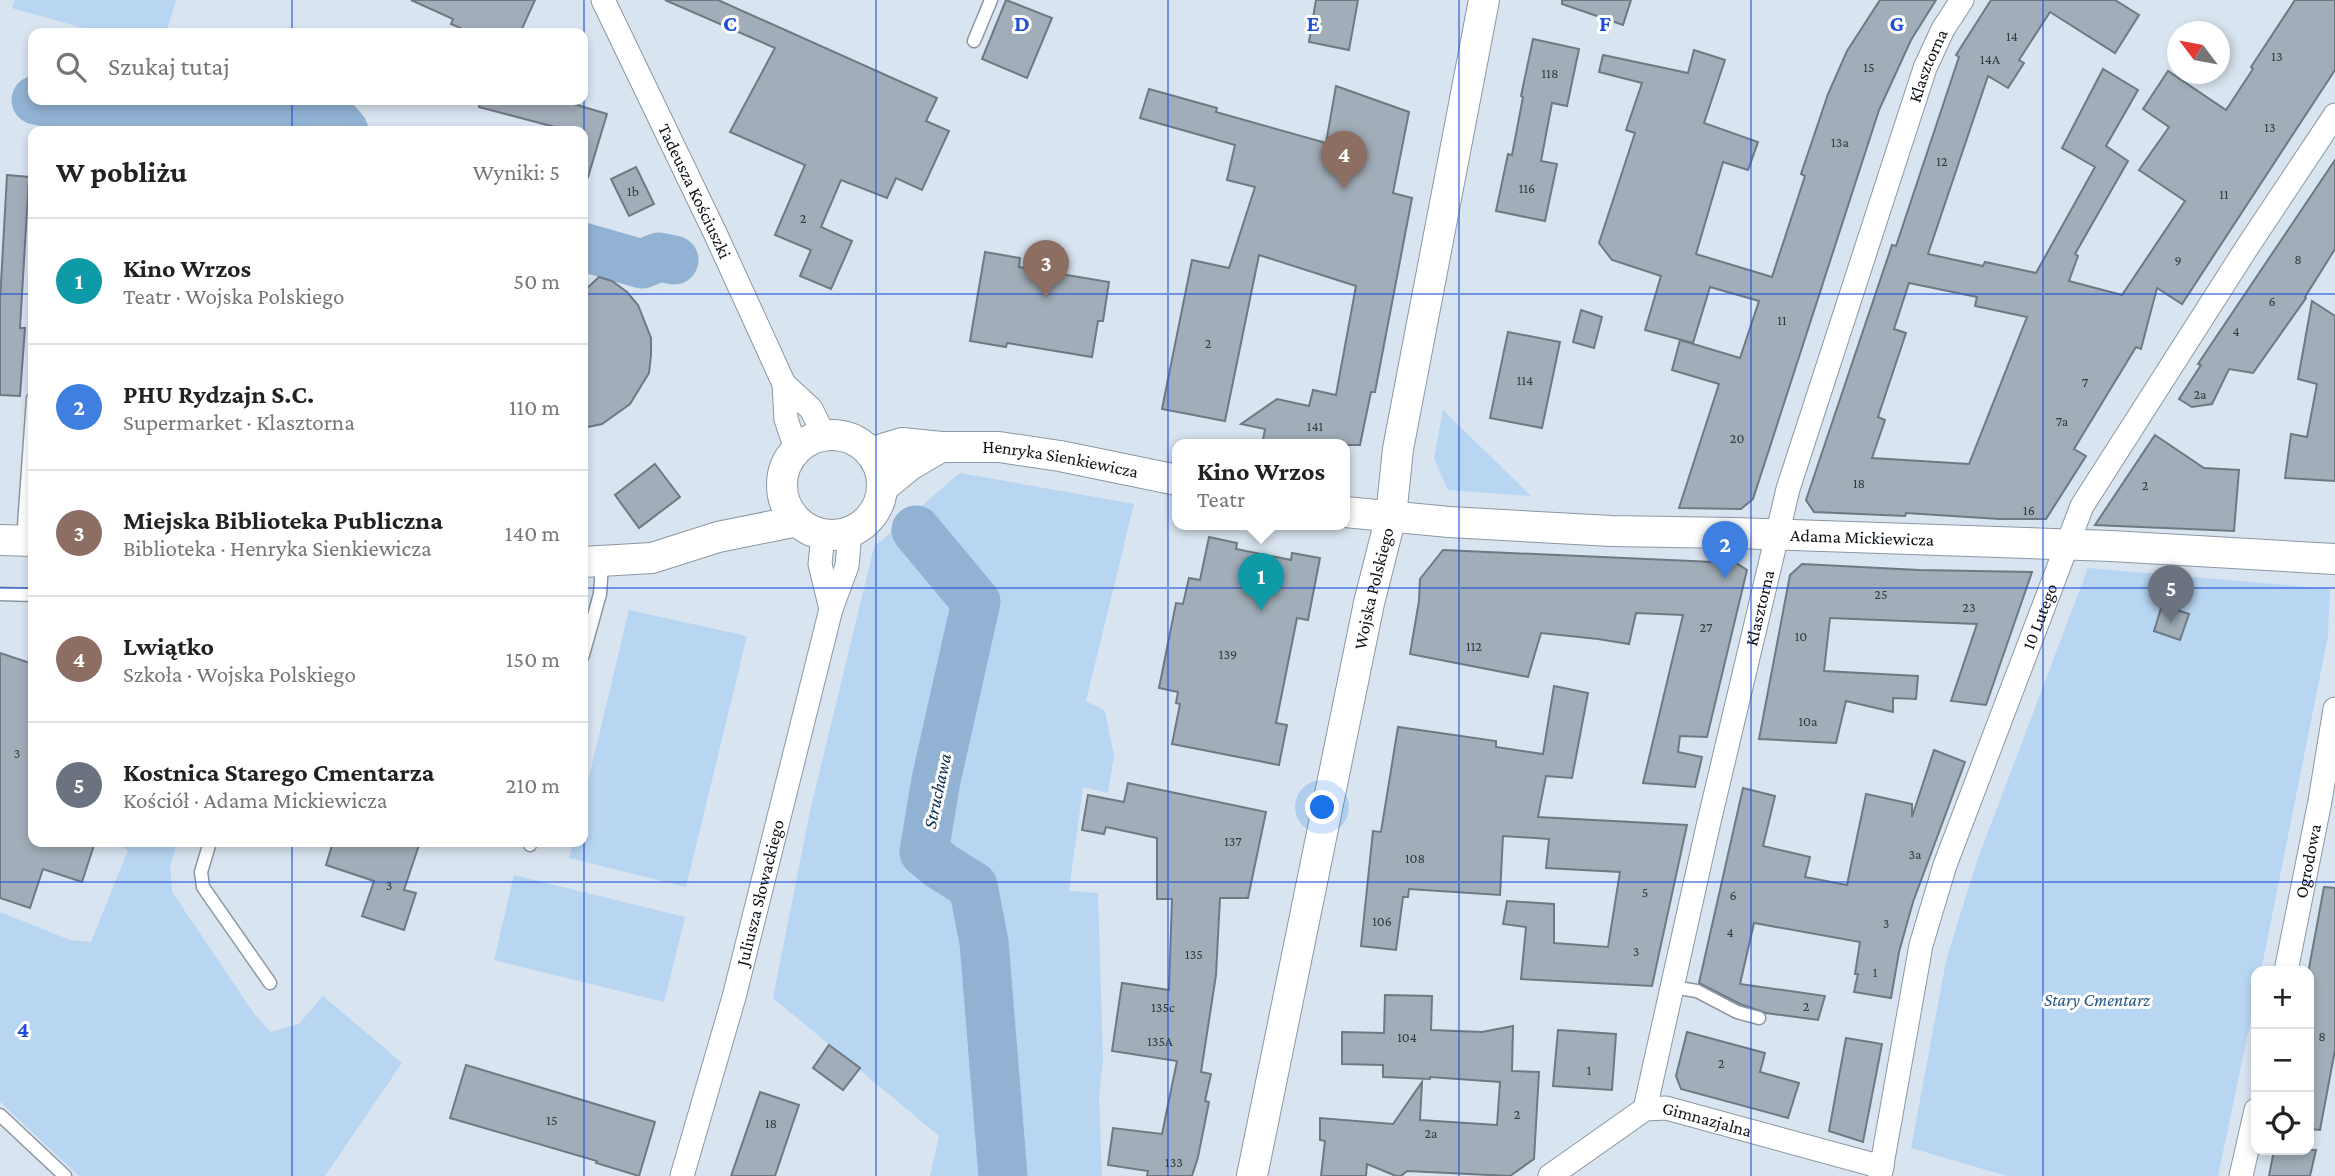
<!DOCTYPE html>
<html lang="pl">
<head>
<meta charset="utf-8">
<style>
  :root { --surface:#fff; --page:#f2f2f2; --text:#222; --muted:#767676; --line:#e0e0e0; --accent:#ea580c }
  body { margin:0; font-family:"Crimson Pro",serif; background:var(--page); color:var(--text) }
  .controls { position:absolute; right:21px; bottom:21px; display:grid; overflow:hidden; border-radius:14px; box-shadow:0 4px 10px #0003 }
  .controls button { width:63px; height:63px; display:grid; place-items:center; padding:0; border:0; border-bottom:2px solid var(--line); background:var(--surface); color:var(--text); font:35px sans-serif }
  .compass { position:absolute; left:2167px; top:21px; width:63px; height:63px; border-radius:50%; background:var(--surface); box-shadow:0 4px 10px #0003; rotate:302deg }
  .you { position:absolute; left:1323px; top:808px; width:24px; height:24px; margin:-18px; border:5px solid #fff; border-radius:50%; background:#1a73e8; box-shadow:0 0 0 10px #1a73e833 }
  .badge { display:grid; place-items:center; width:46px; height:46px; border-radius:50%; background:var(--accent); color:#fff; font-size:23px; font-weight:700 }
  .pin { position:absolute; translate:-50% -58px; filter:drop-shadow(0 2px 4px #0008) }
  .pin::after { content:''; position:absolute; top:37px; width:24px; height:21px; background:inherit; clip-path:polygon(0 0,100% 0,50% 100%) }
  .popup { position:absolute; left:1172px; top:439px; width:178px; height:91px; box-sizing:border-box; display:grid; place-content:center; border-radius:14px; background:var(--surface); filter:drop-shadow(0 2px 5px #0005); font-size:23px; white-space:nowrap; color:var(--muted) }
  .popup b { font-size:26px; color:var(--text) }
  .popup::after { content:''; position:absolute; left:50%; top:100%; margin-left:-14px; border:14px solid transparent; border-top-color:var(--surface) }
  .list { margin:0; padding:0; list-style:none }
  h2 { display:flex; justify-content:space-between; align-items:center; height:91px; margin:0; padding:0 28px; font-size:30px }
  h2 small { font-size:23px; font-weight:400; color:var(--muted) }
  .list li { display:grid; grid-template-columns:46px 1fr auto; gap:21px; align-items:center; box-sizing:border-box; height:126px; padding:0 28px; border-top:2px solid var(--line) }
  .list b { display:block; font-size:26px; white-space:nowrap }
  .list p { margin:0; font-size:23px; white-space:nowrap; color:var(--muted) }
  .list em { font-size:23px; font-style:normal; color:var(--muted) }
  .icon { flex:none; width:38px; height:38px; fill:none; stroke:currentColor; stroke-width:2; stroke-linecap:round; stroke-linejoin:round }
  .map { position:relative; flex:none; width:2335px; height:1176px; overflow:hidden }
  .search { position:absolute; background:var(--surface); box-shadow:0 4px 10px #0003; left:28px; top:28px; width:560px; height:77px; display:flex; align-items:center; gap:18px; box-sizing:border-box; padding:0 24px; border-radius:14px; color:var(--muted); font-size:26px }
  .panel { position:absolute; background:var(--surface); box-shadow:0 4px 10px #0003; left:28px; top:126px; width:560px; height:721px; border-radius:14px }
  .map>svg:first-child { display:block }
  .green { fill:#b8d5f2 }
  .lines { fill:none; stroke-linecap:round; stroke-linejoin:round }
  .river { stroke:#91b2d2; stroke-width:49 }
  .building { fill:#a1adb8; stroke:#6e7984; stroke-width:2; fill-rule:evenodd }
  .service-casing { stroke:#8c97a3; stroke-width:15 }
  .minor-casing { stroke:#8c97a3; stroke-width:25 }
  .tertiary-casing { stroke:#8c97a3; stroke-width:32 }
  .service { stroke:#fff; stroke-width:12 }
  .minor { stroke:#fff; stroke-width:23 }
  .tertiary { stroke:#fff; stroke-width:30 }
  .grid { fill:none; stroke:#1d4ed8; stroke-width:2; stroke-opacity:0.55 }
  .labels { text-anchor:middle; dominant-baseline:central; stroke-width:6; stroke-linejoin:round; paint-order:stroke }
  .number-label { font-size:14px; fill:#333a3f }
  .street-label { font-size:18px; fill:#0e1317; stroke:#fff }
  .park-label { font-size:18px; font-style:italic; fill:#255782; stroke:#fff }
  .water-label { font-size:19px; font-style:italic; fill:#052d4c; stroke:#fff }
  .grid-label { font-size:23px; text-anchor:middle; font-weight:bold; fill:#1d4ed8; stroke:#fff; stroke-width:6; stroke-linejoin:round; paint-order:stroke }
</style>
</head>
<body>
<div class="map">
<svg width="2335" height="1176" viewBox="0 0 2335 1176">
  <rect width="100%" height="100%" fill="#d8e4f0"/>
  <!-- green -->
  <g class="green">
    <path d="M15,0H176L166,33H94V31L12,8Z"/>
    <path d="M1443,410L1531,496L1448,490L1434,459Z"/>
    <path d="M960,473L1134,504L1086,701L1105,711L1114,756L1108,793L1083,787L1069,891L1098,893L1103,1061L1099,1096L1102,1176H930L939,1136L773,998L810,811L874,547Z"/>
    <path d="M2088,568L2330,589L2328,636L2261,971H2256V995L2218,1176H2007L1911,1148L1946,961L1956,928L1977,861Z"/>
    <path d="M629,610L747,636L686,887L569,858L573,842H583V802Z"/>
    <path d="M117,842H177L170,867L172,892L255,1015L271,1032L299,1024L323,996L402,1063L325,1176H79L0,1102V912L70,940L91,942L128,850L116,844Z"/>
    <path d="M514,875L685,917L664,1002L494,960Z"/>
  </g>
  <g class="lines">
    <!-- river -->
    <g class="river">
      <path d="M36,100L127,119L266,106L338,124L344,131"/>
      <path d="M583,247L642,264L659,257L674,260"/>
      <path d="M916,530L976,602L936,780L924,852L941,866L973,886L984,942L1003,1176"/>
    </g>
  </g>
  <!-- building -->
  <g class="building">
    <path d="M411,0H535L520,33H472L451,24L453,19Z"/>
    <path d="M665,0H718L937,98L926,121L949,131L922,190L896,178L887,198L841,180L821,227L852,241L831,289L800,276L811,250L775,235L805,165L730,132L775,48Z"/>
    <path d="M1006,0L1052,18L1027,78L982,59Z"/>
    <path d="M1316,0H1358L1349,50L1309,42Z"/>
    <path d="M1562,0H1631L1623,25L1562,4Z"/>
    <path d="M1880,0H1936L1911,40L1879,110L1753,499L1741,509L1679,508L1719,384L1672,370L1680,340L1740,358L1759,301L1710,287L1693,343L1645,330L1661,276L1612,260L1599,243L1635,133L1626,130L1642,83L1599,72L1603,55L1688,73L1694,50L1725,60L1704,123L1758,142L1748,170L1723,162L1696,254L1772,277L1805,176L1801,174L1828,94L1847,51Z"/>
    <path d="M1991,0H2115L2139,15L2115,53L2050,12L2019,60L2024,63L2008,88L1988,76L1928,254L1983,266L1985,262L2036,273L2095,167L2062,148L2103,69L2138,90L2106,146L2128,161L2075,254L2078,256L2069,281L2122,295L2185,201L2139,170L2169,127L2143,109L2168,71L2226,110L2253,69L2251,67L2295,0H2335V70L2182,304L2157,288L2141,349L2136,347L2074,449L2086,456L2046,519H1999L1906,513L1905,516L1814,512L1806,500L1892,245L1896,246L1959,57L1956,55ZM1909,283L1977,297L1975,306L2027,317L1969,464L1872,458L1885,420L1878,417L1906,333L1894,329Z"/>
    <path d="M1533,39L1579,49L1567,106L1552,103L1541,161L1557,164L1545,221L1496,211L1508,154L1512,155L1523,97L1521,96Z"/>
    <path d="M1336,86L1409,112L1393,193L1412,198L1375,392H1371L1360,445H1262L1265,429L1241,424L1277,399L1309,406L1313,390L1336,395L1356,286L1259,255L1225,421L1162,409L1192,260L1229,268L1255,187L1227,180L1235,145L1140,118L1149,89L1217,108L1216,112L1326,143Z"/>
    <path d="M480,100H561L607,114L588,177L583,176V131H570L479,107Z"/>
    <path d="M2335,160V249L2305,297L2306,298L2253,373L2229,369L2212,404L2192,407L2179,399L2201,365L2198,364Z"/>
    <path d="M636,167L654,204L629,216L611,179Z"/>
    <path d="M7,175L29,177L20,328H25L20,396L0,395V301Z"/>
    <path d="M985,252L1020,258L1019,267L1109,282L1103,321H1098L1092,357L1007,343L1006,347L970,341Z"/>
    <path d="M599,277L612,281L627,292L638,305L651,338V355L649,373L630,404L602,424L583,428V292Z"/>
    <path d="M2312,301L2335,316V481L2285,478L2291,434L2307,437L2317,384L2298,379Z"/>
    <path d="M1581,310L1602,317L1594,348L1573,342Z"/>
    <path d="M1508,332L1560,342L1542,428L1490,418Z"/>
    <path d="M2155,435L2204,468L2239,470L2234,531L2095,525Z"/>
    <path d="M655,464L680,497L639,528L615,495Z"/>
    <path d="M1209,537L1237,543L1236,549L1291,560L1292,553L1320,558L1308,620L1297,618L1276,723L1287,725L1279,765L1172,744L1180,704L1176,703L1178,692L1159,688L1176,603L1183,604L1189,578L1200,580Z"/>
    <path d="M1443,550L1736,563L1747,570L1707,737L1680,736L1678,752L1702,757L1695,787L1643,783L1683,615L1636,613L1629,644L1598,639L1541,633L1528,677L1410,654L1419,601L1420,579Z"/>
    <path d="M1802,564L1919,570L2032,572L1986,705L1951,701L1977,624L1830,618L1824,671L1918,676L1916,699L1893,698V712L1846,701L1836,743L1759,739L1790,575Z"/>
    <path d="M2162,605L2189,614L2180,640L2154,631Z"/>
    <path d="M0,653L33,664V842H95L82,882L43,869L30,908L0,898Z"/>
    <path d="M1554,686L1588,693L1572,778L1546,776L1538,817L1687,825L1652,986L1521,979L1526,927L1503,924L1507,901L1554,904V943L1608,947L1620,872L1546,868L1549,839L1503,836L1500,895L1409,889L1408,897H1403L1396,950L1361,946L1373,831L1381,832L1398,727L1496,741V747L1543,754Z"/>
    <path d="M1934,750L1965,762L1913,902L1899,952L1891,998L1854,992L1858,974H1855L1860,942L1754,923L1740,984L1825,996L1818,1020L1766,1013L1740,1004L1699,983L1743,788L1775,796L1763,846L1810,857L1805,877L1847,885L1866,794L1912,804V817Z"/>
    <path d="M1128,783L1266,812L1248,898H1220L1216,975L1201,1072L1211,1074L1205,1101L1209,1102L1198,1157L1192,1176H1147L1148,1171L1108,1165L1113,1128L1162,1134L1177,1061L1112,1051L1122,983L1169,990L1172,899H1157V838L1106,827L1104,834L1082,830L1088,795L1124,802Z"/>
    <path d="M333,842H420L404,890L416,893L404,930L362,916L374,881L326,865Z"/>
    <path d="M2324,887L2335,888V1050L2320,1130L2309,1129V968Z"/>
    <path d="M1385,995L1432,996L1431,1030L1482,1032L1513,1026L1512,1071L1539,1072L1534,1159L1510,1176L1407,1171L1401,1176H1396L1367,1164L1366,1176H1321L1325,1141L1320,1140V1118L1393,1124L1422,1082L1420,1120L1497,1125L1500,1082L1430,1077V1079L1383,1077V1065L1342,1064V1032L1384,1033Z"/>
    <path d="M1558,1030L1616,1034L1612,1090L1553,1086Z"/>
    <path d="M1687,1032L1765,1053L1760,1072L1799,1083L1788,1118L1681,1089L1676,1076Z"/>
    <path d="M1846,1038L1882,1044L1863,1142L1829,1131Z"/>
    <path d="M829,1045L860,1068L843,1090L813,1068Z"/>
    <path d="M466,1065L655,1122L639,1176L596,1163L597,1161L450,1118Z"/>
    <path d="M760,1092L799,1105L775,1176H731Z"/>
    <path d="M2274,1150H2316L2310,1176H2269Z"/>
  </g>
  <g class="lines">
    <!-- service casing -->
    <g class="service-casing">
      <g id="service">
        <path d="M974,41L991,0"/>
        <path d="M23,540L33,399"/>
        <path d="M0,594L33,595"/>
        <path d="M583,655L600,594L602,563"/>
        <path d="M210,842L201,872L203,887L270,983"/>
        <path d="M530,845L531,842"/>
        <path d="M1672,987L1697,991L1737,1012L1759,1018"/>
        <path d="M0,1115L65,1176"/>
      </g>
    </g>
    <!-- minor casing -->
    <g class="minor-casing">
      <g id="minor">
        <path id="s1" d="M603,0L716,235L784,384L786,419L796,449"/>
        <path d="M784,384L811,409L824,435"/>
        <path d="M823,535L820,564L831,609"/>
        <path id="s2" d="M2286,971L2320,801L2335,709"/>
        <path id="s3" d="M1645,1109L1708,826L1788,489L1925,68L1943,29L1962,0"/>
        <path id="s4" d="M682,1176L734,997L831,609L847,566L850,532"/>
        <path id="s5" d="M1550,1176L1645,1109L1666,1108L1882,1167"/>
        <path id="s6" d="M1880,1176L1921,945L1945,865L2082,506L2246,249L2335,115"/>
        <path d="M2241,1176L2256,1110"/>
      </g>
    </g>
    <!-- tertiary casing -->
    <g class="tertiary-casing">
      <g id="tertiary">
        <circle cx="832" cy="485" r="50"/>
        <path id="s7" d="M872,452L902,443L941,447H999L1060,456L1177,480"/>
        <path d="M883,487L910,465L941,447"/>
        <path id="s8" d="M1345,512L1449,522L1611,531L1733,533L2111,546L2335,559"/>
        <path d="M0,540L33,541"/>
        <path d="M583,562L652,558L718,537L797,521"/>
        <path id="s9" d="M1252,1176L1369,603L1391,516L1398,449L1484,0"/>
      </g>
    </g>
    <!-- service -->
    <use href="#service" class="service"/>
    <!-- minor -->
    <use href="#minor" class="minor"/>
    <!-- tertiary -->
    <use href="#tertiary" class="tertiary"/>
  </g>
  <!-- grid -->
  <path class="grid" d="M292,0V33M584,0V1176M876,0V1176M1168,0V1176M1459,0V1176M1751,0V1176M2043,0V1176M292,100V131M0,294H33M583,294H2335M0,588H33M583,588H2335M292,842V1176M0,882H2335"/>
  <g class="labels">
    <!-- number labels -->
    <g class="number-label">
      <text x="2012" y="36">14</text>
      <text x="2277" y="56">13</text>
      <text x="1990" y="59">14A</text>
      <text x="1869" y="67">15</text>
      <text x="1550" y="73">118</text>
      <text x="2270" y="127">13</text>
      <text x="1840" y="142">13a</text>
      <text x="1942" y="161">12</text>
      <text x="1527" y="188">116</text>
      <text x="633" y="191">1b</text>
      <text x="2224" y="194">11</text>
      <text x="803" y="218">2</text>
      <text x="2298" y="259">8</text>
      <text x="2178" y="260">9</text>
      <text x="2272" y="301">6</text>
      <text x="1782" y="320">11</text>
      <text x="2236" y="331">4</text>
      <text x="1208" y="343">2</text>
      <text x="1525" y="380">114</text>
      <text x="2085" y="382">7</text>
      <text x="2200" y="394">2a</text>
      <text x="2062" y="421">7a</text>
      <text x="1315" y="426">141</text>
      <text x="1737" y="438">20</text>
      <text x="1859" y="483">18</text>
      <text x="2145" y="485">2</text>
      <text x="2029" y="510">16</text>
      <text x="1881" y="594">25</text>
      <text x="1969" y="607">23</text>
      <text x="1706" y="627">27</text>
      <text x="1801" y="636">10</text>
      <text x="1474" y="646">112</text>
      <text x="1228" y="654">139</text>
      <text x="1808" y="721">10a</text>
      <text x="17" y="753">3</text>
      <text x="1233" y="841">137</text>
      <text x="1915" y="854">3a</text>
      <text x="1415" y="858">108</text>
      <text x="389" y="885">3</text>
      <text x="1645" y="892">5</text>
      <text x="1733" y="895">6</text>
      <text x="1382" y="921">106</text>
      <text x="1886" y="923">3</text>
      <text x="1730" y="932">4</text>
      <text x="1636" y="951">3</text>
      <text x="1194" y="954">135</text>
      <text x="1875" y="972">1</text>
      <text x="1806" y="1006">2</text>
      <text x="1163" y="1007">135c</text>
      <text x="2322" y="1036">8</text>
      <text x="1407" y="1037">104</text>
      <text x="1160" y="1041">135A</text>
      <text x="1721" y="1063">2</text>
      <text x="1589" y="1070">1</text>
      <text x="1517" y="1114">2</text>
      <text x="552" y="1120">15</text>
      <text x="771" y="1123">18</text>
      <text x="1431" y="1133">2a</text>
      <text x="1174" y="1162">133</text>
    </g>
    <!-- street labels -->
    <g class="street-label">
      <text stroke="none"><textPath href="#s3" startOffset="1082">Klasztorna</textPath></text>
      <text stroke="none"><textPath href="#s1" startOffset="212">Tadeusza Kościuszki</textPath></text>
      <text stroke="none"><textPath href="#s7" startOffset="191">Henryka Sienkiewicza</textPath></text>
      <text stroke="none"><textPath href="#s8" startOffset="518">Adama Mickiewicza</textPath></text>
      <text stroke="none"><textPath href="#s9" startOffset="600">Wojska Polskiego</textPath></text>
      <text stroke="none"><textPath href="#s3" startOffset="514">Klasztorna</textPath></text>
      <text stroke="none"><textPath href="#s6" startOffset="584">10 Lutego</textPath></text>
      <text stroke="none"><textPath href="#s2" startOffset="112">Ogrodowa</textPath></text>
      <text stroke="none"><textPath href="#s4" startOffset="294">Juliusza Słowackiego</textPath></text>
      <text stroke="none"><textPath href="#s5" startOffset="180">Gimnazjalna</textPath></text>
    </g>
    <!-- park labels -->
    <g class="park-label">
      <text x="2097" y="1000">Stary Cmentarz</text>
    </g>
    <!-- water labels -->
    <g class="water-label">
      <text transform="translate(937 791) rotate(-78)">Struchawa</text>
    </g>
  </g>
  <g class="grid-label">
    <text x="730" y="31">C</text>
    <text x="1022" y="31">D</text>
    <text x="1313" y="31">E</text>
    <text x="1605" y="31">F</text>
    <text x="1897" y="31">G</text>
    <text x="23" y="1037">4</text>
  </g>
</svg>
<div class="controls">
<button>+</button>
<button>−</button>
<button><svg class="icon" aria-label="locate" viewBox="0 0 24 24"><circle cx="12" cy="12" r="6"/><path d="M12 2v4M12 18v4M2 12h4M18 12h4"/></svg></button>
</div>
<svg class="compass" viewBox="-18 -18 36 36"><path d="M0-13l5 13h-10z" fill="#e53935"/><path d="M0 13l5-13h-10z" fill="#767676"/></svg>
<div class="you"></div>
<div class="pin badge" style="left:1261px;top:611px;background:#0f9aa8">1</div>
<div class="popup"><b>Kino Wrzos</b>Teatr</div>
<div class="pin badge" style="left:1725px;top:579px;background:#3f7fe0">2</div>
<div class="pin badge" style="left:1046px;top:298px;background:#8d6e63">3</div>
<div class="pin badge" style="left:1344px;top:189px;background:#8d6e63">4</div>
<div class="pin badge" style="left:2171px;top:623px;background:#6b7280">5</div>
<div class="search"><svg class="icon" aria-label="search" viewBox="0 0 24 24"><circle cx="10" cy="10" r="6"/><path d="M15 15l6 6"/></svg>Szukaj tutaj</div>
<section class="panel">
<h2>W pobliżu<small>Wyniki: 5</small></h2>
<ul class="list">
<li><span class="badge" style="background:#0f9aa8">1</span><div><b>Kino Wrzos</b><p>Teatr · Wojska Polskiego</p></div><em>50 m</em></li>
<li><span class="badge" style="background:#3f7fe0">2</span><div><b>PHU Rydzajn S.C.</b><p>Supermarket · Klasztorna</p></div><em>110 m</em></li>
<li><span class="badge" style="background:#8d6e63">3</span><div><b>Miejska Biblioteka Publiczna</b><p>Biblioteka · Henryka Sienkiewicza</p></div><em>140 m</em></li>
<li><span class="badge" style="background:#8d6e63">4</span><div><b>Lwiątko</b><p>Szkoła · Wojska Polskiego</p></div><em>150 m</em></li>
<li><span class="badge" style="background:#6b7280">5</span><div><b>Kostnica Starego Cmentarza</b><p>Kościół · Adama Mickiewicza</p></div><em>210 m</em></li>
</ul>
</section>
</div>
</body>
</html>
